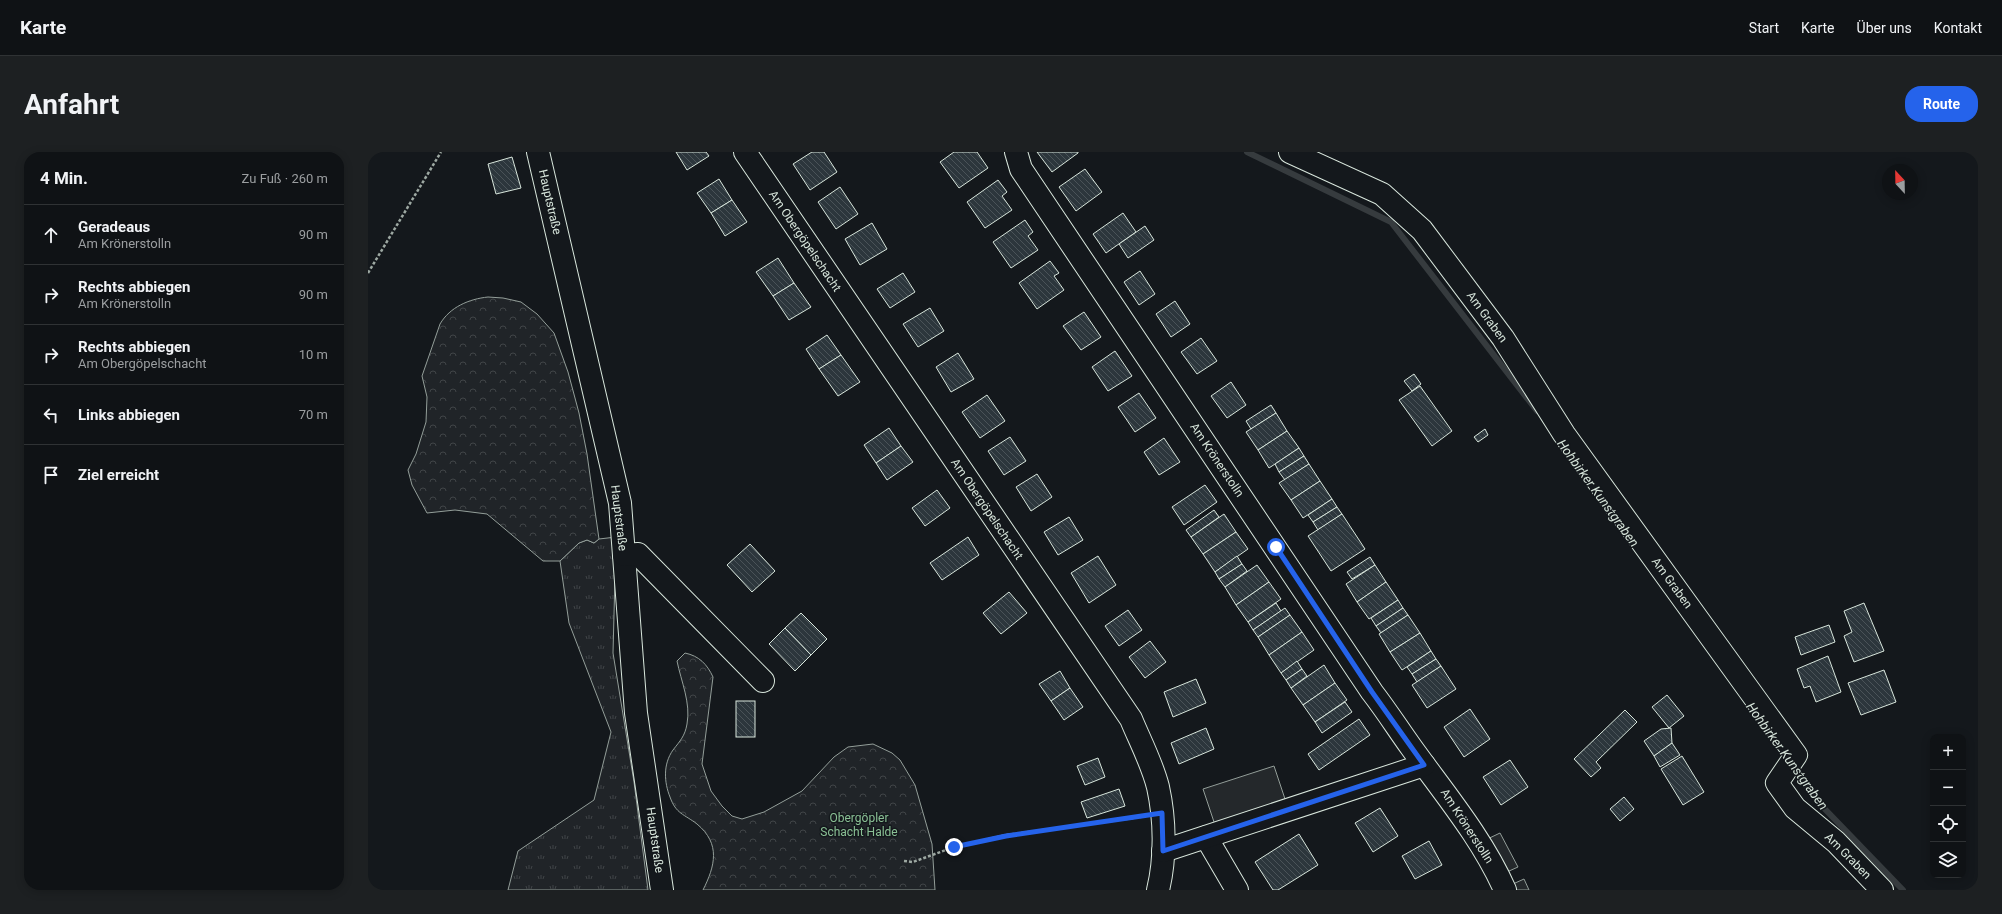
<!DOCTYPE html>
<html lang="de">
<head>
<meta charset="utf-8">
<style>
  :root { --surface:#0f1215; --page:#1d2022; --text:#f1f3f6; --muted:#9b9ea0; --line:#2f3234; --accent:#2563eb }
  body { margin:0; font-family:Roboto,sans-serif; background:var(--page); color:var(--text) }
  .controls { position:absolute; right:12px; bottom:12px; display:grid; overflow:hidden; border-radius:8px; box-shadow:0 2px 10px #0003 }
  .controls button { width:36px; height:36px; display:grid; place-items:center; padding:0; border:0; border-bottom:1px solid var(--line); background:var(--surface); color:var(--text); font:20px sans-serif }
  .compass { position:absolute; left:1514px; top:12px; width:36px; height:36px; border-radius:50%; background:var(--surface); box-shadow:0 2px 10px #0003; rotate:338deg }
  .stop { position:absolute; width:12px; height:12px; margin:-9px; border:3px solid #2563eb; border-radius:50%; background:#fff }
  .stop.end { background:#2563eb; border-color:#fff; box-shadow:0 1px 4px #0008 }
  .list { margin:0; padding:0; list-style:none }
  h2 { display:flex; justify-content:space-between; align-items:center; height:52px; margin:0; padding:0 16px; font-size:17px }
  h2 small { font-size:13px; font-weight:400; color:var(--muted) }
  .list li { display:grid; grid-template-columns:26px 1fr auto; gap:12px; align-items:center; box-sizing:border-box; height:60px; padding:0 16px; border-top:1px solid var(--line) }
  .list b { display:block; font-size:15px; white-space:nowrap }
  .list p { margin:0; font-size:13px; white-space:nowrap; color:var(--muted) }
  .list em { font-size:13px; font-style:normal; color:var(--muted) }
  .icon { flex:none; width:22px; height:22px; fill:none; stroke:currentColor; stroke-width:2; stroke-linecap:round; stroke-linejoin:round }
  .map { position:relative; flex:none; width:1610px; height:738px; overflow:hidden; border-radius:16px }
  header { display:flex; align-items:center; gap:24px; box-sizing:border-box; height:56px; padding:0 20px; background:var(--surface); border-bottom:1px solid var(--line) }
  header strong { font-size:19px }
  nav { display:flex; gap:22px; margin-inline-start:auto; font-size:14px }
  .intro { display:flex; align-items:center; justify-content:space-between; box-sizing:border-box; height:96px; padding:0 24px }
  h1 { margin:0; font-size:28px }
  .button { padding:10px 18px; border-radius:16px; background:var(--accent); color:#fff; font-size:14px; font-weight:700 }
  main { display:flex; gap:24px; padding:0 24px }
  aside { flex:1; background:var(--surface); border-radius:16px; box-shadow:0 2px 10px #0003 }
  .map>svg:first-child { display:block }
  .grass { fill:url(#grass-tufts); stroke:#939e99 }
  .forest { fill:url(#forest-crowns); stroke:#939e99 }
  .parking { fill:#24282b; stroke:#939e99 }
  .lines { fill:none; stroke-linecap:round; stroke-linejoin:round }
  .stream { stroke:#363b3e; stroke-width:6 }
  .building { fill:url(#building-back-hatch); stroke:#d8e6dc }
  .minor-casing { stroke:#d8e6dc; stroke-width:24 }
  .path { stroke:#9da8a2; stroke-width:2.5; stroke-dasharray:3 2; stroke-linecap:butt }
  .minor { stroke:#14181c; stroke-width:22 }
  .route { stroke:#2563eb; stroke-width:5 }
  .labels { text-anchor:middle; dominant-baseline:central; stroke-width:3; stroke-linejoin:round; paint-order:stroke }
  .street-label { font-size:12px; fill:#d8e6dc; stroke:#14181c }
  .park-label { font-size:12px; fill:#8ac095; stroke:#14181c }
  .water-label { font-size:13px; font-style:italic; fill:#d8e6dc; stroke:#14181c }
</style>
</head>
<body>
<header>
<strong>Karte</strong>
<nav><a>Start</a><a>Karte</a><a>Über uns</a><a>Kontakt</a></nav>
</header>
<div class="intro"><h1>Anfahrt</h1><a class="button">Route</a></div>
<main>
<aside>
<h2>4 Min.<small>Zu Fuß · 260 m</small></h2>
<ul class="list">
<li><svg class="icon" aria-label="ahead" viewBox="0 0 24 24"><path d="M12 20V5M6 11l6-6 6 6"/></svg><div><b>Geradeaus</b><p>Am Krönerstolln</p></div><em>90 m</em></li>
<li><svg class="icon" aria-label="right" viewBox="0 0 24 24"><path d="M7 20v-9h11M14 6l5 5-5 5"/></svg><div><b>Rechts abbiegen</b><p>Am Krönerstolln</p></div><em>90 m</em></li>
<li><svg class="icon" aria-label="right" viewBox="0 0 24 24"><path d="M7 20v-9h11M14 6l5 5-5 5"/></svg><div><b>Rechts abbiegen</b><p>Am Obergöpelschacht</p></div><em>10 m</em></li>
<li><svg class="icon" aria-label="left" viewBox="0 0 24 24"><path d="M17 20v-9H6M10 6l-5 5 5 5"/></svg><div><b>Links abbiegen</b></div><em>70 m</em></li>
<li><svg class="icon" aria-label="arrive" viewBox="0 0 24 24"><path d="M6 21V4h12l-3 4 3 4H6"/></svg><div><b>Ziel erreicht</b></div></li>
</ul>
</aside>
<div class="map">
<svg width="1610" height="738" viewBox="0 0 1610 738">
  <defs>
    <pattern id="grass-tufts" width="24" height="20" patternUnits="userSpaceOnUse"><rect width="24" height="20" fill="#202428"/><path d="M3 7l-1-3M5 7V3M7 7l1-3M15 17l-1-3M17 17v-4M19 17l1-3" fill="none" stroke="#404447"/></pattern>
    <pattern id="forest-crowns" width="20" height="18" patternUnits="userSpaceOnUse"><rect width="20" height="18" fill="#202428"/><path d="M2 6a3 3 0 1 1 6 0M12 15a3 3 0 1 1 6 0" fill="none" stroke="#404447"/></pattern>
    <pattern id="building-back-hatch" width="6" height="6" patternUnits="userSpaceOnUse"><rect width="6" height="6" fill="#2c363c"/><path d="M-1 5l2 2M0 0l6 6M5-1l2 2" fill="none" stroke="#4a5358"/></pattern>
  </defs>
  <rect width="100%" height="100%" fill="#14181c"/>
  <!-- grass -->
  <path class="grass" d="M248,385L245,501L266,630L280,738H140L150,699L226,648L243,580L201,471L192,409L211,391L219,388L226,391L231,387Z"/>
  <!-- forest -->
  <g class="forest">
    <path d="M120,145L135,146L153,150L169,162L186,181L200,220L211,261L219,302L231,387L226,391L219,388L211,391L192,409H175L119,362L87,358L59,361L44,333L40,318L48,302L58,270L59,245L54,224L72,172C82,155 101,147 120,145Z"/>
    <path d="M317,501C331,504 339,512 345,525L334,612L343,639L354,654L364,664L374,667L396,660L434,639L466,605L480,595L505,592L524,601L532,608L547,633L564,692L567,738H335C347,714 353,692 329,672C316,662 308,662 302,645C296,630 295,612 305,598C312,589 317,584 319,572C323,551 313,529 309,509Z"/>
  </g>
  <!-- parking -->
  <g class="parking">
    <path d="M906,614L919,653L848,676L835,637Z"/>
    <path d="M1132,681L1150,715L1130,724L1111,691Z"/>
    <path d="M1156,727L1161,738H1137L1136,736Z"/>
  </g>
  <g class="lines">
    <!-- stream -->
    <g class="stream">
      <path d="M879,0L1023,70L1169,259"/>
      <path d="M1424,614L1452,652L1535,738"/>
    </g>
  </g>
  <!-- building -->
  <g class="building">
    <path d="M308,0H338L341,4L319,18Z"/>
    <path d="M444,0H456L469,20L442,38L425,12Z"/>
    <path d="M586,0H609L620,16L591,36L572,10Z"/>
    <path d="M669,0H710V1L684,20Z"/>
    <path d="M144,5L153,36L128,42L120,12Z"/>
    <path d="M717,17L734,40L708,59L691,35Z"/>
    <path d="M351,27L364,48L343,61L329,41Z"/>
    <path d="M630,28L639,40L634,44L644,58L617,76L599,50Z"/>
    <path d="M472,35L490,62L468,77L450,50Z"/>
    <path d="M364,48L379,70L357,84L343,61Z"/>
    <path d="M755,61L768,80L738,101L725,82Z"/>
    <path d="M657,68L665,80L660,84L670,98L643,116L625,90Z"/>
    <path d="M504,71L519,97L492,113L477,87Z"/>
    <path d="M777,74L786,88L760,106L751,92Z"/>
    <path d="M410,106L426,131L405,144L388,120Z"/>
    <path d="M682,109L691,121L686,124L696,138L669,157L651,131Z"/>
    <path d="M772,119L787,142L771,153L756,130Z"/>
    <path d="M535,121L547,140L522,156L509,137Z"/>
    <path d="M426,131L443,155L421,168L405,144Z"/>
    <path d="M807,149L822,172L803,185L788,162Z"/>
    <path d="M562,156L576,179L550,195L535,172Z"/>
    <path d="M716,160L733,185L713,198L695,174Z"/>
    <path d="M459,183L473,203L451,217L438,197Z"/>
    <path d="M833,186L849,209L829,222L813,200Z"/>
    <path d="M747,199L764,224L740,239L724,215Z"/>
    <path d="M590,201L606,227L583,240L568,215Z"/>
    <path d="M473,203L492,230L470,244L451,217Z"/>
    <path d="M1046,222L1053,232L1044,239L1036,229Z"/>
    <path d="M863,230L878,253L859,266L843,244Z"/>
    <path d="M1052,234L1084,279L1064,294L1031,248Z"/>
    <path d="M771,241L788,266L767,280L750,255Z"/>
    <path d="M619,243L637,269L612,286L594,260Z"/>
    <path d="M903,253L908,261L883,277L878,269Z"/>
    <path d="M908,261L919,279L890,298L878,280Z"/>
    <path d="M521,276L533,294L508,311L496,293Z"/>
    <path d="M1117,277L1120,283L1110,290L1106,285Z"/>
    <path d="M919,279L931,296L901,316L890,298Z"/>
    <path d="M642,285L658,309L636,323L620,299Z"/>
    <path d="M796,286L812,310L791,323L776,300Z"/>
    <path d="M533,294L545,310L519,328L508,311Z"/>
    <path d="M931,296L936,304L911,320L907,312Z"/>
    <path d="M936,304L941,312L917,328L911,320Z"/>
    <path d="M941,312L952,329L923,348L911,331Z"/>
    <path d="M669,322L684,345L663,359L648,335Z"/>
    <path d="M952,329L964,347L935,366L923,348Z"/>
    <path d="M837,333L849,350L816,373L804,355Z"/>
    <path d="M569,338L582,356L557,374L544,356Z"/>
    <path d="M964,347L969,355L945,370L940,363Z"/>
    <path d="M969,355L974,362L950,378L945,370Z"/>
    <path d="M846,358L851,365L823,385L818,378Z"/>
    <path d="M856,362L868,380L835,402L823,385Z"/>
    <path d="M974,362L997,397L963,419L940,384Z"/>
    <path d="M701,365L715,388L690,403L676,380Z"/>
    <path d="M868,380L880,397L847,420L835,402Z"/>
    <path d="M600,385L611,403L574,428L562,411Z"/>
    <path d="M382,392L407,419L384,440L359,413Z"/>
    <path d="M730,404L748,433L721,451L703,421Z"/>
    <path d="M869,404L874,412L851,427L847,420Z"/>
    <path d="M1002,405L1007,413L984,427L979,420Z"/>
    <path d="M874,412L879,419L857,435L851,427Z"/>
    <path d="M889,413L901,430L868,453L857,435Z"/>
    <path d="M1007,413L1018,430L989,450L978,432Z"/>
    <path d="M901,430L913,447L880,470L868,453Z"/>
    <path d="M1018,430L1030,448L1001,467L989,450Z"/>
    <path d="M641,440L659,461L633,482L615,461Z"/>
    <path d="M1030,448L1035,456L1008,474L1003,466Z"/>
    <path d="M908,451L913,459L885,478L880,470Z"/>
    <path d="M1496,451L1516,499L1486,510L1476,484L1484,480L1476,459Z"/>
    <path d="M917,456L922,463L890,485L885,478Z"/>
    <path d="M1035,456L1040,463L1013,481L1008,474Z"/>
    <path d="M760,458L774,478L751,494L737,474Z"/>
    <path d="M433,461L459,487L443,503L417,476Z"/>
    <path d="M922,463L934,480L901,503L890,485Z"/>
    <path d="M1040,463L1052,481L1022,500L1011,482Z"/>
    <path d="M1461,473L1467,490L1433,503L1427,485Z"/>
    <path d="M417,476L443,503L427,519L401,492Z"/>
    <path d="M934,480L946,498L913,521L901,503Z"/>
    <path d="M1052,481L1063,499L1034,518L1022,500Z"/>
    <path d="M782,489L798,510L777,526L761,505Z"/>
    <path d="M1063,499L1068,507L1044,522L1039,515Z"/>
    <path d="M1460,504L1473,540L1448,550L1442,534L1436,536L1429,517Z"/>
    <path d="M1068,507L1073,514L1049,530L1044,522Z"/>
    <path d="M929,509L934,517L918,528L913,521Z"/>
    <path d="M956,513L967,531L935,553L923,536Z"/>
    <path d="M1073,514L1088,537L1059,556L1044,533Z"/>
    <path d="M934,517L939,524L923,536L918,528Z"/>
    <path d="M1516,518L1528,550L1493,563L1480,531Z"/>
    <path d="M692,519L702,536L683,549L671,532Z"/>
    <path d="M828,527L838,551L805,565L796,540Z"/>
    <path d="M967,531L979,548L947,570L935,553Z"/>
    <path d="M702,536L715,555L696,568L683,549Z"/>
    <path d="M1299,543L1316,564L1301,576L1284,555Z"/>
    <rect x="368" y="549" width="19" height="36"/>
    <path d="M977,550L984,560L954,581L947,570Z"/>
    <path d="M1102,557L1122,587L1096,605L1076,575Z"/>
    <path d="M1257,558L1269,570L1228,610L1233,616L1223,625L1206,607Z"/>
    <path d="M991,567L1002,583L951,618L940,602Z"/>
    <path d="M838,576L846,597L811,612L803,591Z"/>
    <path d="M1303,576L1304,591L1286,604L1276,589L1293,577Z"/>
    <path d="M1304,591L1312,603L1292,615L1286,604Z"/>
    <path d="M1314,604L1336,640L1315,653L1293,617Z"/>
    <path d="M730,606L737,625L717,633L709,614Z"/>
    <path d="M1142,608L1160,635L1133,653L1115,625Z"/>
    <path d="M751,637L757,654L719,666L713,650Z"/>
    <path d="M1256,645L1266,657L1252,669L1242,657Z"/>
    <path d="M1012,656L1030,684L1005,700L987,671Z"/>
    <path d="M931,682L950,713L910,738H905L887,710Z"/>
    <path d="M1061,689L1074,713L1047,727L1034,704Z"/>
  </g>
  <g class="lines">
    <!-- minor casing -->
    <g class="minor-casing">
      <g id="minor">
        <path d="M170,0L252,351L268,561L294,738"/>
        <path d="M377,0L763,567C772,589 784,611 790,635C797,667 798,705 790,738"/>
        <path d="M648,0L653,17L1004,540C1018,558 1030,577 1043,595C1076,641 1114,686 1137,738"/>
        <path d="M922,0L1014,42L1054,78L1135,186L1196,282L1428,603L1409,631L1427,656L1468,690L1514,738"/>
        <path d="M256,403L270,402L395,529"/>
        <path d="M838,685L869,738"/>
        <path d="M795,699L1056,613"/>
      </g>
    </g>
    <!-- path -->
    <g class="path">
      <path d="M0,121L73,0"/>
      <path d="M597,693L586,695L638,683L773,665"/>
      <path d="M536,709L545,710L586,695"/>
    </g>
    <!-- minor -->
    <use href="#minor" class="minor"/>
  </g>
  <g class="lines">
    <!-- route -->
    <path class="route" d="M586,695L638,684L794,661L795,699L1056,613L1004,540L908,395"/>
  </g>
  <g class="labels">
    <!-- street labels -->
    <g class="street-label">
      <text transform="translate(182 50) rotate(77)">Hauptstraße</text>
      <text transform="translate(437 89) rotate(56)">Am Obergöpelschacht</text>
      <text transform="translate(1119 165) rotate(54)">Am Graben</text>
      <text transform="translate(849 308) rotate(56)">Am Krönerstolln</text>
      <text transform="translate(619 357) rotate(56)">Am Obergöpelschacht</text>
      <text transform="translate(251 366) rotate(83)">Hauptstraße</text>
      <text transform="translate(1304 431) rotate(54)">Am Graben</text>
      <text transform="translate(1099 674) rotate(57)">Am Krönerstolln</text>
      <text transform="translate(287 688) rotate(82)">Hauptstraße</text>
      <text transform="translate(1480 704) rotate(45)">Am Graben</text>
    </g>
    <!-- park labels -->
    <g class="park-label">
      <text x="491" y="666">Obergöpler<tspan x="491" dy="14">Schacht Halde</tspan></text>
    </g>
    <!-- water labels -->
    <g class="water-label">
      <text transform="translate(1230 341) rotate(54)">Hohbirker Kunstgraben</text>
      <text transform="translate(1419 604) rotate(54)">Hohbirker Kunstgraben</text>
    </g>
  </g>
</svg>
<div class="controls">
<button>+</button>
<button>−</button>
<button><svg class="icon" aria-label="locate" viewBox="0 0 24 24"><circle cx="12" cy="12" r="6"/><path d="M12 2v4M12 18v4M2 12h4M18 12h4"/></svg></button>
<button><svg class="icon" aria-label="layers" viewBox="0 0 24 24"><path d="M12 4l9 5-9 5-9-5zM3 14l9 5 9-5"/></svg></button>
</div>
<svg class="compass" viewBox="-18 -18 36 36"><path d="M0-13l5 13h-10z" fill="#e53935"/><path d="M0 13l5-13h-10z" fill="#9b9ea0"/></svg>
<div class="stop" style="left:908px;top:395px"></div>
<div class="stop end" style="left:586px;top:695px"></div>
</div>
</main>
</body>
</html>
